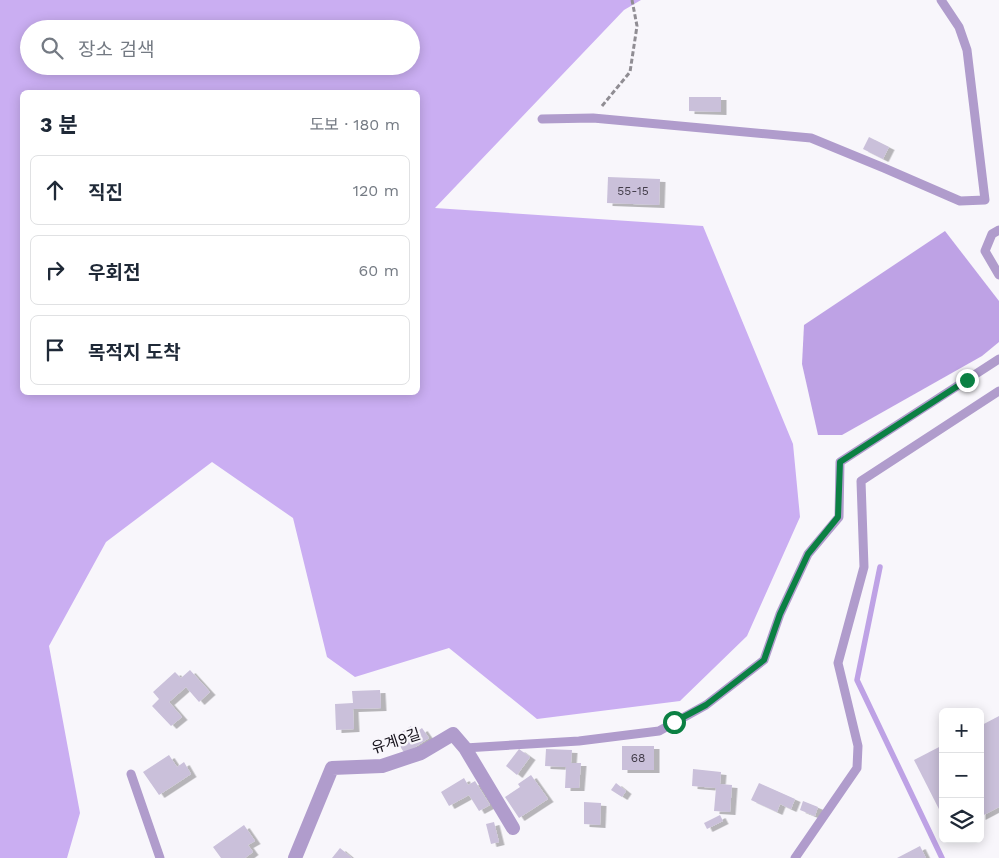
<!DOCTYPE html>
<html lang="ko">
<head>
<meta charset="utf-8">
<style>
  :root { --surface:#fff; --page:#f6f6f7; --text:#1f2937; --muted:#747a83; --line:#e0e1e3 }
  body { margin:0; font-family:"Work Sans","Noto Sans KR",sans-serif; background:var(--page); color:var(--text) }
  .controls { position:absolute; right:15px; bottom:15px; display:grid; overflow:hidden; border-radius:8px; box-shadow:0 2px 12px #0003 }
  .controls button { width:45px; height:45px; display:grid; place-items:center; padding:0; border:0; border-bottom:1px solid var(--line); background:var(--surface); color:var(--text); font:25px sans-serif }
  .stop { position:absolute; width:15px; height:15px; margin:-11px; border:4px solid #0b8043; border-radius:50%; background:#fff }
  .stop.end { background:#0b8043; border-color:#fff; box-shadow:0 1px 5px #0008 }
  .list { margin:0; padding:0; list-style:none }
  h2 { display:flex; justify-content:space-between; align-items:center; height:65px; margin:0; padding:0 20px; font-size:21px }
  h2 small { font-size:16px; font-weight:400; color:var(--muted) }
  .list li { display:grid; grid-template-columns:32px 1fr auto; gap:15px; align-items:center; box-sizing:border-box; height:70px; margin:0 10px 10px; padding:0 10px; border:1px solid var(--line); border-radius:8px }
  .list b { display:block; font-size:19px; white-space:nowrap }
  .list em { font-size:16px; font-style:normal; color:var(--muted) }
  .icon { flex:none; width:28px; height:28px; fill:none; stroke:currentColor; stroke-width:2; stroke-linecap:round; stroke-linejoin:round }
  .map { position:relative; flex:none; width:999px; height:858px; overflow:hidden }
  .search { position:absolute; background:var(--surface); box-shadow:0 2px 12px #0003; left:20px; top:20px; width:400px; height:55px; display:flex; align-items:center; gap:12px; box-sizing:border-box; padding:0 18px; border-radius:28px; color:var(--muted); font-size:19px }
  .panel { position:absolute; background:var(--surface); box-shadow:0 2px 12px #0003; left:20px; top:90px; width:400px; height:305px; border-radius:8px }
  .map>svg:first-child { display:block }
  .forest { fill:#caaef2; fill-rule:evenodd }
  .water { fill:#bea2e5 }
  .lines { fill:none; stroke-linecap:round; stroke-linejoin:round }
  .stream { stroke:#bea2e5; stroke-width:5.5 }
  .building { fill:#cac0da; filter:url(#shadow) }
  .path { stroke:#908d93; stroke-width:3; stroke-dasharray:5 2.5; stroke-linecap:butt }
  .service { stroke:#b09ccc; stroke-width:9 }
  .minor { stroke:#b09ccc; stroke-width:14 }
  .route { stroke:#0b8043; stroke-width:6 }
  .labels { text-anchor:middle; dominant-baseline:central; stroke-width:4.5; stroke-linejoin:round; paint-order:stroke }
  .number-label { font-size:12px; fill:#423c49 }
  .street-label { font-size:15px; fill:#141019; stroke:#f8f6fb }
</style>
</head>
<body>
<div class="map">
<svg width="999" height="858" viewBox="0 0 999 858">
  <defs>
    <filter id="shadow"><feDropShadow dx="5.5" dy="3" stdDeviation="0" flood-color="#0004"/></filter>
  </defs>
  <rect width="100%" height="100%" fill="#f8f6fb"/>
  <!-- forest -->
  <path class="forest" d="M0,0H641L624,10L435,208L703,226L793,444L800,517L747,636L680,701L537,719L449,648L355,677L327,657L293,518L212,462L106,542L49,646L80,813L67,858H0ZM29,29H411V66H29ZM22,92H418V392H22Z"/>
  <!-- water -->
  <path class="water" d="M945,231L999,301V342L982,356L842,435H818L802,364L804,325Z"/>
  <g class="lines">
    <!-- stream -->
    <path class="stream" d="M880,567L857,680L942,858"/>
  </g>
  <!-- building -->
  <g class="building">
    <path d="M689,97H721V112L689,111Z"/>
    <path d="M869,137L889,147L883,159L863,149Z"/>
    <path d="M608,177L660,179L659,205L607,203Z"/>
    <path d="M190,670L210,692L199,702L186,687L169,702L182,717L171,726L152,706L159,699L153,692L175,672L181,678Z"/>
    <path d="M380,690L381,708L353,709L354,729L336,730L335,704L353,703L352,691Z"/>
    <path d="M999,716V807L980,817V726Z"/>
    <path d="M411,726L415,733L422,728L429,738L405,754L394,737Z"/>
    <path d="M943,745V817L914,760Z"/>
    <rect x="622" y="746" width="32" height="24"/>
    <path d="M519,749L530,757L517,775L506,766Z"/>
    <path d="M546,749L572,750L571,763H581L579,788H565L566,767L545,766Z"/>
    <path d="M169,755L177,767L184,762L191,774L159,795L143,772Z"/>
    <path d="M693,769L721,772L720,784L732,785L730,812L714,811L716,788L692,786Z"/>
    <path d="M531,775L548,799L519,818L505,797L520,787L518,784Z"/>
    <path d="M464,778L468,785L475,781L490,805L479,811L469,795L449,806L441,792Z"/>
    <path d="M616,783L626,791L622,797L611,790Z"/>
    <path d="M759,783L795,799L791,809L780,804L777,812L751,800Z"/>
    <path d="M803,801L818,807L815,816L800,810Z"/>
    <path d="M584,802L601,803L600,825L584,824Z"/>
    <path d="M720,815L723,821L707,829L704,823Z"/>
    <path d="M494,822L499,842L491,844L486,824Z"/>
    <path d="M244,825L255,841L248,845L253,852L245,858H221L213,847Z"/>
    <path d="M920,846L926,858H897Z"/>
    <path d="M340,848L352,858H332Z"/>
  </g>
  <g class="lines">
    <!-- path -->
    <path class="path" d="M602,106L630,72L637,26L632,0"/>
    <!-- service -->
    <g class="service">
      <path d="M542,119L593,118L811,138L884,168L960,201L985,200L967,50L959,27L941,0"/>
      <path d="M999,230L992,234L985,251L999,275"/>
      <path d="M465,748L579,741L659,731L706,705L764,660L780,614L808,554L839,517L840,462L999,359"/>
      <path d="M131,774L160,858"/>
      <path d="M795,858L857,768L858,746L838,663L864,567L861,481L999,391"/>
    </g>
    <!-- minor -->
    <path class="minor" d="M295,858L332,768L382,766L421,753L453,734L465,748L513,828"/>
  </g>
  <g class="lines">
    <!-- route -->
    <path class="route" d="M674,722L706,705L764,660L780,614L808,554L838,517L840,462L967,380"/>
  </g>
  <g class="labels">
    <!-- number labels -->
    <g class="number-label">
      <text x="633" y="191">55-15</text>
      <text x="638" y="758">68</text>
    </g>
    <!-- street labels -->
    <g class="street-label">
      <text transform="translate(396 741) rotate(-18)">유계9길</text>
    </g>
  </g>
</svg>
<div class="controls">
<button>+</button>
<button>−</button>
<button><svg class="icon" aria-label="layers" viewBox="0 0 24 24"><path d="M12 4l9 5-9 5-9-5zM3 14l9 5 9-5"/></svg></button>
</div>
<div class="stop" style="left:674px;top:722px"></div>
<div class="stop end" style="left:967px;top:380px"></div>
<div class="search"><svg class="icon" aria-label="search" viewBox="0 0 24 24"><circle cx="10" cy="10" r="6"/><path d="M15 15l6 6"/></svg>장소 검색</div>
<section class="panel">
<h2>3 분<small>도보 · 180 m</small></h2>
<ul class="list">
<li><svg class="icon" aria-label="ahead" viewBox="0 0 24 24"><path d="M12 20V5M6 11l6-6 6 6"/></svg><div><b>직진</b></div><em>120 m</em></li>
<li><svg class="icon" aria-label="right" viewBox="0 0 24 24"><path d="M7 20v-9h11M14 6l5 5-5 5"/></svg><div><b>우회전</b></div><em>60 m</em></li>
<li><svg class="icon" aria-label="arrive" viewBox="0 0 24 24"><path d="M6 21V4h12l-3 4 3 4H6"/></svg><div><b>목적지 도착</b></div></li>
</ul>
</section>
</div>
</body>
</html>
